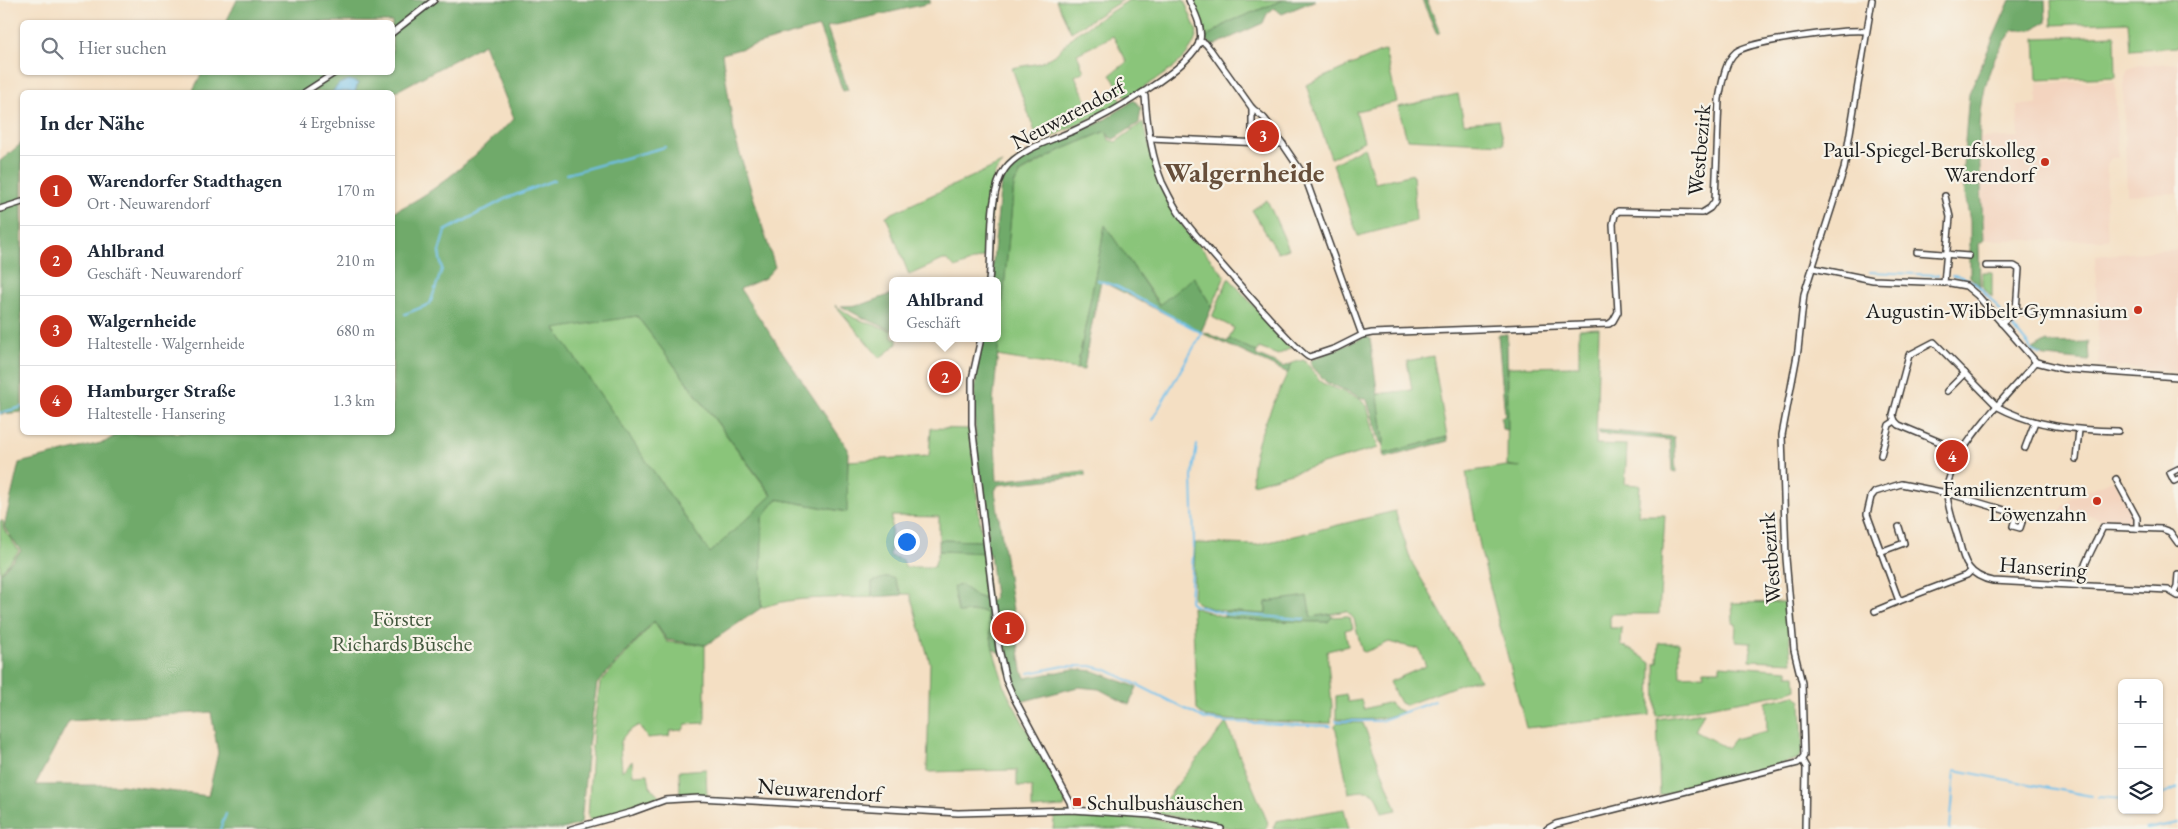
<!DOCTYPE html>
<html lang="de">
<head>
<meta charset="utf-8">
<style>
  :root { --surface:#fff; --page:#f6f6f7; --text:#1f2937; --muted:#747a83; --line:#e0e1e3; --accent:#c8321e }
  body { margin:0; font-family:"EB Garamond",serif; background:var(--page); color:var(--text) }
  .controls { position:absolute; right:15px; bottom:15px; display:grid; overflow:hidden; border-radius:8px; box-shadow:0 1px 4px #0004 }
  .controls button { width:45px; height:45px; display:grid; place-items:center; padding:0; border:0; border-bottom:1px solid var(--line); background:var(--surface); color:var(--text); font:25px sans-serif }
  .you { position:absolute; left:906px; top:541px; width:18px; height:18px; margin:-12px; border:4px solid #fff; border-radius:50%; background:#1a73e8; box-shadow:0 0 0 8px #1a73e833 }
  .badge { display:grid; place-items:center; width:32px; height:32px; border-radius:50%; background:var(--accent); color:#fff; font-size:16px; font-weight:700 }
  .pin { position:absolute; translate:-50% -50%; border:2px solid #fff; box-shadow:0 1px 5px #0006 }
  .popup { position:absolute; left:889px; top:277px; width:112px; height:65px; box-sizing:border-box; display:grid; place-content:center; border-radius:8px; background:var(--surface); filter:drop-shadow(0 1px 4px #0005); font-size:16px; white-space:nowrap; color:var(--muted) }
  .popup b { font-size:19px; color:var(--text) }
  .popup::after { content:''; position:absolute; left:50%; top:100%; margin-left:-10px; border:10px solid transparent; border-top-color:var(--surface) }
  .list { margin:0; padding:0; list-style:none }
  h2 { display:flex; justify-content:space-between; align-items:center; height:65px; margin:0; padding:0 20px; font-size:21px }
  h2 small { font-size:16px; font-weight:400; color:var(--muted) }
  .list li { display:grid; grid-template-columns:32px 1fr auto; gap:15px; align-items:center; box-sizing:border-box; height:70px; padding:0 20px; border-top:1px solid var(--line) }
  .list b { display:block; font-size:19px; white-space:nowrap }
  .list p { margin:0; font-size:16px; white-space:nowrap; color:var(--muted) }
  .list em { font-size:16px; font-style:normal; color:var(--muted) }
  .icon { flex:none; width:28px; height:28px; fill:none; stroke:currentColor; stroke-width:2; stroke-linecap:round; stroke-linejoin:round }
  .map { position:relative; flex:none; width:2178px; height:829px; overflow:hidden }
  .search { position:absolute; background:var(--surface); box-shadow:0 1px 4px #0004; left:20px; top:20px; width:375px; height:55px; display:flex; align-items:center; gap:12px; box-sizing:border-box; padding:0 18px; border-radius:8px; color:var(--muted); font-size:19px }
  .panel { position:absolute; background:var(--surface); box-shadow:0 1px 4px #0004; left:20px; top:90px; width:375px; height:345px; border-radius:8px }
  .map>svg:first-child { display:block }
  .built { fill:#f3d4bf }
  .green { fill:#8ac57a; stroke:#53704b }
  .forest { fill:#6faa6a; stroke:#466343; fill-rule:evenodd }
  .water { fill:#71c1ec; stroke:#466e84 }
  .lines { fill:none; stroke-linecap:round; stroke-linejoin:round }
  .stream { stroke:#71c1ec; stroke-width:2 }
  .minor-casing { stroke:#3c3935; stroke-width:8 }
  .minor { stroke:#fff; stroke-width:5 }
  .poi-dot { fill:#c8321e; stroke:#f7f3e8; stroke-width:2 }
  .labels { text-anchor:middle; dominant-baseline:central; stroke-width:4.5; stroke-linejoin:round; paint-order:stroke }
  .street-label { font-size:22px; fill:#1c1c1c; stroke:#f7f3e8 }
  .poi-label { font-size:22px; fill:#1c1c1c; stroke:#f7f3e8; text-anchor:end }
  .park-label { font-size:22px; fill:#42573d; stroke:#f7f3e8 }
  .district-label { font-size:28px; font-weight:bold; fill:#674f3b; stroke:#f7f3e8 }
</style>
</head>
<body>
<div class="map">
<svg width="2178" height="829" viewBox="0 0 2178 829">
  <rect width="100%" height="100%" fill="#f7f3e8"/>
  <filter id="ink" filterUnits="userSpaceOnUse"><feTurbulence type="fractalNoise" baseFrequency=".02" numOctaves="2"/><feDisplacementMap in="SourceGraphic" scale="10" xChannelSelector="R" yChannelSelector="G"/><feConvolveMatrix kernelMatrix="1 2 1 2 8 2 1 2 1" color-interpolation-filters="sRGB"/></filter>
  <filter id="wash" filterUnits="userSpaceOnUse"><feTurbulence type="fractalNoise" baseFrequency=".0096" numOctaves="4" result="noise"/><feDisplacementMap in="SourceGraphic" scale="20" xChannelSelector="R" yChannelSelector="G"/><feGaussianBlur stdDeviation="1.12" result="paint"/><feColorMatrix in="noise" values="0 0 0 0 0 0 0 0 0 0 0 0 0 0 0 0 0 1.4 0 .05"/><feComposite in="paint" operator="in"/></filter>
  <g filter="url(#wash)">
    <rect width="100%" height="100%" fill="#f4dfc3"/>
    <!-- built -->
    <g class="built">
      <path d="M2178,63V193L2127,195L2123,85L2128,69L2140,65Z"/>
      <path d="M2115,81L2118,158H2111L2107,166L2106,204L2108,240H1984L1980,138L2019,137L2017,105L2037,104V83Z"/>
      <path d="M2178,249V372L2099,365L2095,256Z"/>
      <path d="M2113,480L2134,517L2133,525L2105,522L2090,515L2060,514L2064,505L2072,497Z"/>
    </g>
    <!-- green -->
    <g class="green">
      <path d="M1056,0H1123L1071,32Z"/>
      <path d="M1129,0H1184L1197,32C1193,62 1152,81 1129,97H1126L1110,75L1127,62L1113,36L1077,54L1084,71L1075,76L1089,106L1117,92L1123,103L1039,143L1012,68L1040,63L1056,54L1074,35Z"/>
      <path d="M1193,0H1283L1229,22L1205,38Z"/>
      <path d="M2051,0H2178V47L2130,50L2128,22L2052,25Z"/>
      <path d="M2115,35L2116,77L2037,80L2035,38Z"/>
      <path d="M1385,50L1397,102L1356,111L1364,141L1331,158L1306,85Z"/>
      <path d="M1458,94L1464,123L1499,120L1504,144L1407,139L1398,107Z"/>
      <path d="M1143,122L1160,186L1182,225L1225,276L1212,307L1194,278L1160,305L1105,226L1077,369L997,356L1014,184L1022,172L1063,149L1106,131L1109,140L1116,142Z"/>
      <path d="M1364,147L1375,183L1413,174L1416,221L1358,236L1333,164Z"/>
      <path d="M1002,163L994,175L988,255L955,268L947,260H943L909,275L886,216Z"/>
      <path d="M1267,200L1289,249L1278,253L1252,210Z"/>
      <path d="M1982,272H1992V297L1982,286Z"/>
      <path d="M1228,279H1230L1291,348L1278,355L1259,348L1257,352L1229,339L1234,328L1212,317Z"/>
      <path d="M835,305L854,318L892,331V338H897V344L880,358Z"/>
      <path d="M637,316L772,496L710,553L554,328Z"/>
      <path d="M1599,328L1596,444L1627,445L1625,484L1640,485L1638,515H1665L1659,614H1610V628H1622L1621,646L1626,647L1627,649H1631L1651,663L1650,715L1526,728L1481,552L1466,472L1506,466L1521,467L1507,465L1508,367L1579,366V329Z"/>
      <path d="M1433,356L1447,437L1383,454L1384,441L1377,394L1412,390L1407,361Z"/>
      <path d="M1304,360L1322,383L1361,399L1367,406L1378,448L1253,484C1247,450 1278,396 1292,363Z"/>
      <path d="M931,428L970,429L982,541L939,540V517L892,516L890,556L903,560L905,567H934L939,551L983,552L989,600L976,596L961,585L958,613L982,611L987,614L993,649L1006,691L1066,802L1064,807L1032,809V787L1017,786V770L927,772L930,663L910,594H902L894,578L872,582V597C836,599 795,595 761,608L762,517L777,499L846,512L848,461L929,456Z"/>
      <path d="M1395,511L1411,561L1480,680H1472L1406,705L1400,703L1389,682L1426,666L1419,649L1389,642L1365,652L1362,651L1354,619L1347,611L1311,617L1307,597L1266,602V614C1247,613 1206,613 1193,599L1195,543L1257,545Z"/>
      <path d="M0,521H3V528L19,551L0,573Z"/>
      <path d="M1786,602L1792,662L1750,660L1751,642L1735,641L1736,624L1733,623L1732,603Z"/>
      <path d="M1192,607L1224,617L1261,621L1328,622L1332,617L1346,616L1350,618L1353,628L1345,630L1348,646L1327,651L1332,706L1331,723L1228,720L1205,717L1197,710Z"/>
      <path d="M654,622L667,642L705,645V723L686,724L683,730L670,731L669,736L647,738L639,725C614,738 621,746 622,771L632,761L633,775L648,774L650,786L661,798L591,821L588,817L593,731L600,683Z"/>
      <path d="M1659,643H1679L1680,676L1704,675V670H1720V665L1788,670V675H1795L1796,689L1783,694L1656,716L1655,663H1658Z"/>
      <path d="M1346,694L1348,702L1361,700L1364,709L1390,702L1394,708L1403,712C1380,721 1360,720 1336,719V696Z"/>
      <path d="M1795,695L1801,701L1803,752L1798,759L1660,796L1657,719L1704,712L1695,731L1727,748L1734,739L1767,731L1766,702Z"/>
      <path d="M1338,722L1363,723L1397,810L1382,813C1378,789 1370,789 1349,793L1335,725Z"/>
      <path d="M1226,723L1268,823L1266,829H1236L1155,813Z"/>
      <path d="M706,769L707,797L680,795L679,771Z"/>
      <path d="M1344,809L1349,829H1273L1276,821Z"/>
      <path d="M1055,813L1150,818L1206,829H1053Z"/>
    </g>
    <!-- forest -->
    <g class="forest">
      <path d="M237,0H930V3L827,27L848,90L843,91L819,27L722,54L735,138L775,267L765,278L740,289L848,449L847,512L777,499L762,518L761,608L706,645L667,640L654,621L597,684L588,746L581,824L562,829H0V574L21,551L4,527L19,463L105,442L119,433L392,432L393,212C440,191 476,154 514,119L484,44L393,93L355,92L358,83L339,84L332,92H192L202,73L392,72V22H226ZM637,316L772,495L710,553L555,329ZM211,712L218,753L208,796L121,785H35L69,721Z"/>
      <path d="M1283,0H1316L1282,14L1274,8L1267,14L1263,23L1217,44L1211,45L1205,38L1229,22Z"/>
      <path d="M1422,0H1427L1440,32L1437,34Z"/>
      <path d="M2010,0H2045L2046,22L2031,30H2013C2008,38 2000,47 1996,56C1970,109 1982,182 1984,240L1979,244L1980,286L1970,277V221L1962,178L1969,93Z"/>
      <path d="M1134,100L1141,108L1139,123L1114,139L1110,138L1106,131L1063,149L1022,171L1014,184L993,403L997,481L1084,471L1085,473V476L998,485L995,491L1022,670L1025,678L1074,669L1094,671L1137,687L1129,705L1099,689L1078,687L1020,702L1010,680L1003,655L993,649L987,614L982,611L958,613L953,587L961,585L976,596L991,601L995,597L990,553L939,551V540L982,541L988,535C980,472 964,399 984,338H998V281H991L1001,181L1004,174L1012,164L1026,156L1101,122Z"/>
      <path d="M22,143V412L0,414V161Z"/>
      <path d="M1105,225L1159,305L1194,277L1212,307L1201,332L1101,281L1089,338L1084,370L1077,369Z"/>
      <path d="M892,294V330L861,317L841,306L861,305Z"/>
      <path d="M1205,332L1227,342L1229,339L1257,352L1256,355L1284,367L1292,363L1288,373L1204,334Z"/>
      <path d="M1507,334L1508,430L1502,429L1501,417L1505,416L1498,335Z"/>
      <path d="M1366,336L1370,338L1384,441L1383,445L1380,442L1367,400L1326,382L1311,365V360Z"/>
      <path d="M2047,341L2050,343L2088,342L2089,361L2046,357L2033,349Z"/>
      <path d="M1599,430L1674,437L1676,472L1672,471L1670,440L1599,434Z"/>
      <path d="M1447,437L1448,441L1385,458L1383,454Z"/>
      <path d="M887,577L894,578L902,595L872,597V582Z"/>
      <path d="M1307,596L1311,617L1331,614L1332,617L1328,622L1261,621L1224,617L1225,611L1266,614V602Z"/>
    </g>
    <!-- water -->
    <path class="water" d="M349,80L358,83L355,92H332L339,84Z"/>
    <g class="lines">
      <!-- stream -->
      <g class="stream">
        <path d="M567,174L665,147"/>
        <path d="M1870,272L1938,275"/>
        <path d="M1952,275C1976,276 1989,298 2003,314"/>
        <path d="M1098,280L1118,287L1202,333L1152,420"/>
        <path d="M405,314L430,304L442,269L439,252L445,231L505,199L554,180"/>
        <path d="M392,318L395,317"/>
        <path d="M2010,323L2033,351L2041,355"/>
        <path d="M0,413L22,407"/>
        <path d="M1197,445L1192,477L1194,542L1190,601L1193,605L1226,614L1304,619"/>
        <path d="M1029,673L1064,666H1091L1107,670L1134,683L1205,719L1228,722L1331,726"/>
        <path d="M1336,721H1380L1435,701"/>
        <path d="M2159,796L2178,788"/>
        <path d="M2098,797L2122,799"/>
        <path d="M220,829L226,814"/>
        <path d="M1950,829L1955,770L2091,796"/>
        <path d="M2146,829L2178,823"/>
      </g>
    </g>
  </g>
  <g filter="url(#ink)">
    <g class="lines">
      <!-- minor casing -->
      <g class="minor-casing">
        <g id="minor">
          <path d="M392,33L434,0"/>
          <path d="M1199,42L1205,43L1210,49L1252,108L1264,118L1272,128L1305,177L1362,335"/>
          <path d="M305,92L336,72"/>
          <path d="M1142,93L1145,96C1147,125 1151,155 1162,182C1167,192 1172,203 1179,213C1189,229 1299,354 1309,357L1336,348L1362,335L1372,333L1609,324L1613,321L1618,312L1613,224L1615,215L1618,211L1702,213L1710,208L1715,201L1719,99C1722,85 1724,62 1736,52C1750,41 1846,29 1866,31"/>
          <path d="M1252,108V142"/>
          <path d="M1150,138L1283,144"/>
          <path d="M0,209L22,202"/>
          <path d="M1917,252L1969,256"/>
          <path d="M1986,266H2014L2019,269L2016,311L2001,323"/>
          <path d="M1813,268L1873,280L1950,283L1966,286L1978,296L2036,362L2064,369L2178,377"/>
          <path d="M989,281C993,250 987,193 1005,169C1020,149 1052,140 1075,130C1102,118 1193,68 1200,40C1203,27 1194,11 1189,0"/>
          <path d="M1944,283L1950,217L1945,196"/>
          <path d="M2016,311L2044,313"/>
          <path d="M981,338L972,379V425L999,649L1006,680L1013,696L1070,802L1072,810"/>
          <path d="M2036,362C2011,391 1946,455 1947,492C1947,508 1955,526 1959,541C1964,563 1969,576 1993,581L2168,590L2178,596"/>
          <path d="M1947,391L1965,373"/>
          <path d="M2025,448L2035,422"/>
          <path d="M1961,451L1899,425L1895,421L1893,415L1909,355L1934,342L1998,407C2035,427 2077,430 2118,431"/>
          <path d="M1881,455L1889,425L1895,421"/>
          <path d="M2076,459L2079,430"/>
          <path d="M2178,469L2170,473L2174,481L2178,479"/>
          <path d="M2116,479L2137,518V528"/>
          <path d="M1880,552L1904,543L1899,527"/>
          <path d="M1971,571L1967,575L1899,601L1867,514L1871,497L1875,492L1901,484L1947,493L2024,516L2020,528L2013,526L2017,513"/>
          <path d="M2080,586C2081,566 2095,545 2103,527L2162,529L2170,532L2178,543"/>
          <path d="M2174,592L2177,586L2178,574"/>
          <path d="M1875,611L1899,601"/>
          <path d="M1802,760L1806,767L1805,829"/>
          <path d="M571,829L632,812L665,800L699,798L958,813L1072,810L1151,815L1221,829"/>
          <path d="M1547,829L1556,824L1798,763L1804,756L1802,683L1794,650L1786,558L1782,435L1798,350L1804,294L1844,169L1872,0"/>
        </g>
      </g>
      <!-- minor -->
      <use href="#minor" class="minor"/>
    </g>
  </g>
  <!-- markers -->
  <g class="poi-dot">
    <circle cx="2045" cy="162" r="5"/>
    <circle cx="2138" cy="310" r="5"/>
    <circle cx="2097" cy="501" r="5"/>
    <rect x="1072" y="797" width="10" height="10" rx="2.5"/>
  </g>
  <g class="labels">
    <!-- street labels -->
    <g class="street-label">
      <text transform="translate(1068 114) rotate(-28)">Neuwarendorf</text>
      <text transform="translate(1699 150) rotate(-85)">Westbezirk</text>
      <text transform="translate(1770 558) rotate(-94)">Westbezirk</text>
      <text transform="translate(2043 567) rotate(4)">Hansering</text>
      <text transform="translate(820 790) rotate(4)">Neuwarendorf</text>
    </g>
    <!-- poi labels -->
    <g class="poi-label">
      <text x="2035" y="149">Paul-Spiegel-Berufskolleg<tspan x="2035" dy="25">Warendorf</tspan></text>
      <text x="2128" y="310">Augustin-Wibbelt-Gymnasium</text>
      <text x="2087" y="488">Familienzentrum<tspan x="2087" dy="25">Löwenzahn</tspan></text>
      <text x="1087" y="802" text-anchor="start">Schulbushäuschen</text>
    </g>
    <!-- park labels -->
    <g class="park-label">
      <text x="402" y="618">Förster<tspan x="402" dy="25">Richards Büsche</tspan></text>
    </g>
    <!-- district labels -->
    <g class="district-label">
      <text x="1244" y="172">Walgernheide</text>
    </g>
  </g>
</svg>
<div class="controls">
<button>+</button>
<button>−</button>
<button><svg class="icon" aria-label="layers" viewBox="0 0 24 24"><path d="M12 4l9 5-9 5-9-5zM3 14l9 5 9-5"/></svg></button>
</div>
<div class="you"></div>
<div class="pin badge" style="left:1008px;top:628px">1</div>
<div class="pin badge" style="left:945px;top:377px">2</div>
<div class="popup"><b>Ahlbrand</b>Geschäft</div>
<div class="pin badge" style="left:1263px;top:136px">3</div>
<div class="pin badge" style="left:1952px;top:456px">4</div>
<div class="search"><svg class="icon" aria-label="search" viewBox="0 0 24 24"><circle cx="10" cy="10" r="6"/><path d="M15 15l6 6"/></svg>Hier suchen</div>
<section class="panel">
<h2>In der Nähe<small>4 Ergebnisse</small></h2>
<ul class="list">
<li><span class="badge">1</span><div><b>Warendorfer Stadthagen</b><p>Ort · Neuwarendorf</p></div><em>170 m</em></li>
<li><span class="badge">2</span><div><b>Ahlbrand</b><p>Geschäft · Neuwarendorf</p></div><em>210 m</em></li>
<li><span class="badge">3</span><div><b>Walgernheide</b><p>Haltestelle · Walgernheide</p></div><em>680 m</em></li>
<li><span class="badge">4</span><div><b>Hamburger Straße</b><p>Haltestelle · Hansering</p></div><em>1.3 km</em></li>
</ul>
</section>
</div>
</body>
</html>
